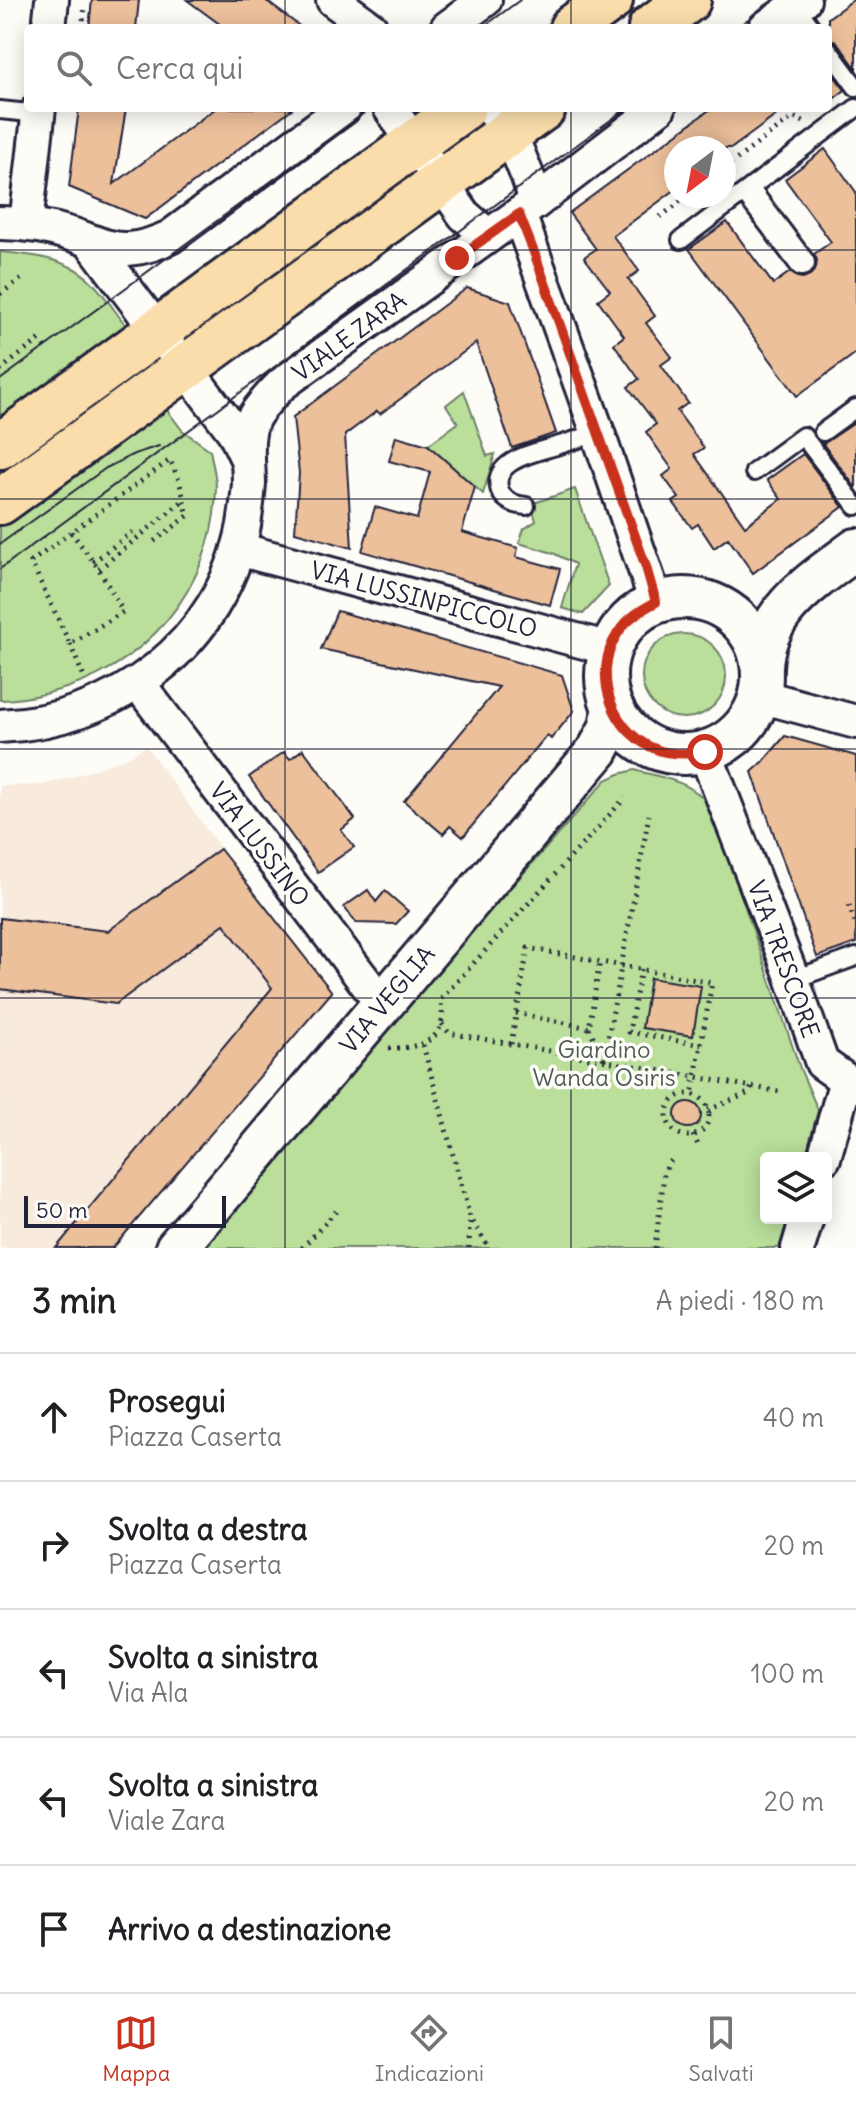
<!DOCTYPE html>
<html lang="it">
<head>
<meta charset="utf-8">
<style>
  :root { --surface:#fff; --page:#f6f6f6; --text:#202124; --muted:#757577; --line:#e0e0e0; --accent:#c8321e }
  body { margin:0; font-family:Delius,sans-serif; background:var(--page); color:var(--text) }
  .controls { position:absolute; right:24px; bottom:24px; display:grid; overflow:hidden; border-radius:8px; box-shadow:0 4px 20px #0003 }
  .controls button { width:72px; height:72px; display:grid; place-items:center; padding:0; border:0; border-bottom:2px solid var(--line); background:var(--surface); color:var(--text); font:40px sans-serif }
  .compass { position:absolute; left:664px; top:136px; width:72px; height:72px; border-radius:50%; background:var(--surface); box-shadow:0 4px 20px #0003; rotate:212deg }
  .scale { position:absolute; left:24px; bottom:20px; width:202px; box-sizing:border-box; padding-left:8px; border:4px solid #22223b; border-top:0; font-size:22px; line-height:28px; white-space:nowrap; color:#22223b; -webkit-text-stroke:6px #fdfcf7; paint-order:stroke }
  .stop { position:absolute; width:24px; height:24px; margin:-18px; border:6px solid #c8321e; border-radius:50%; background:#fff }
  .stop.end { background:#c8321e; border-color:#fff; box-shadow:0 2px 8px #0008 }
  .list { margin:0; padding:0; list-style:none }
  h2 { display:flex; justify-content:space-between; align-items:center; height:104px; margin:0; padding:0 32px; font-size:34px }
  h2 small { font-size:26px; font-weight:400; color:var(--muted) }
  .list li { display:grid; grid-template-columns:52px 1fr auto; gap:24px; align-items:center; box-sizing:border-box; height:128px; padding:0 32px; border-top:2px solid var(--line) }
  .list b { display:block; font-size:30px; white-space:nowrap }
  .list p { margin:0; font-size:26px; white-space:nowrap; color:var(--muted) }
  .list em { font-size:26px; font-style:normal; color:var(--muted) }
  .icon { flex:none; width:44px; height:44px; fill:none; stroke:currentColor; stroke-width:2; stroke-linecap:round; stroke-linejoin:round }
  .map { position:relative; flex:none; width:856px; height:1248px; overflow:hidden }
  .search { position:absolute; background:var(--surface); box-shadow:0 4px 20px #0003; left:24px; right:24px; top:24px; height:88px; display:flex; align-items:center; gap:20px; box-sizing:border-box; padding:0 28px; border-radius:8px; color:var(--muted); font-size:30px }
  .sheet { height:744px; background:var(--surface) }
  nav { display:flex; justify-content:space-around; align-items:center; box-sizing:border-box; height:112px; border-top:2px solid var(--line); background:var(--surface); font-size:22px; color:var(--muted) }
  nav a { display:grid; justify-items:center; gap:4px }
  nav .on { color:var(--accent) }
  .map>svg:first-child { display:block }
  .built { fill:#f8eadc }
  .green { fill:#b9df9a; stroke:#6e806a; stroke-width:2 }
  .building { fill:#edc09c; stroke:#22223b; stroke-width:2 }
  .lines { fill:none; stroke-linecap:round; stroke-linejoin:round }
  .service-casing { stroke:#22223b; stroke-width:22 }
  .pedestrian-casing { stroke:#22223b; stroke-width:30 }
  .minor-casing { stroke:#22223b; stroke-width:38 }
  .tertiary-casing { stroke:#22223b; stroke-width:46 }
  .primary-casing { stroke:#22223b; stroke-width:50 }
  .path { stroke:#22223b; stroke-width:5; stroke-dasharray:2 6; stroke-linecap:butt }
  .service { stroke:#fdfcf7; stroke-width:16 }
  .pedestrian { stroke:#fdfcf7; stroke-width:24 }
  .minor { stroke:#fdfcf7; stroke-width:32 }
  .tertiary { stroke:#fdfcf7; stroke-width:40 }
  .primary { stroke:#faddab; stroke-width:44 }
  .tram { stroke:#22223b; stroke-width:2 }
  .route { stroke:#c8321e; stroke-width:10 }
  .grid { fill:none; stroke:#22223b; stroke-width:2; stroke-opacity:0.55 }
  .labels { text-anchor:middle; dominant-baseline:central; stroke-width:7; stroke-linejoin:round; paint-order:stroke }
  .street-label { font-size:24px; fill:#22223b; stroke:#fdfcf7 }
  .park-label { font-size:24px; fill:#4f5b58; stroke:#fdfcf7 }
</style>
</head>
<body>
<div class="map">
<svg width="856" height="1248" viewBox="0 0 856 1248">
  <rect width="100%" height="100%" fill="#fdfcf7"/>
  <filter id="ink" filterUnits="userSpaceOnUse"><feTurbulence type="fractalNoise" baseFrequency=".0125" numOctaves="2"/><feDisplacementMap in="SourceGraphic" scale="16" xChannelSelector="R" yChannelSelector="G"/><feConvolveMatrix kernelMatrix="1 2 1 2 8 2 1 2 1" color-interpolation-filters="sRGB"/></filter>
  <g filter="url(#ink)">
    <!-- built -->
    <path class="built" d="M146,746L244,881L332,992L113,1248H0V786L43,785L75,776L129,757Z"/>
    <!-- green -->
    <g class="green">
      <path d="M0,252C25,254 53,257 75,269C97,281 112,308 127,327L0,422Z"/>
      <path d="M464,391L487,456L495,454L483,494L428,445L458,423L446,405Z"/>
      <path d="M164,406L182,430L210,450C212,462 216,475 216,487C215,587 144,671 48,693C32,697 17,700 0,700V522Z"/>
      <path d="M575,489L609,586L583,614L562,608L575,564L553,553L519,543L524,529L536,521L531,504Z"/>
      <circle cx="684" cy="676" r="42"/>
      <path d="M635,770C666,779 690,780 711,807L801,1071L818,1110L805,1158H766V1218H788L779,1248H204L377,1039L606,780L619,774Z"/>
    </g>
    <!-- building -->
    <g class="building">
      <path d="M92,0H139L136,28H89Z"/>
      <path d="M187,0H265L302,28H225Z"/>
      <path d="M853,0H856V68L837,42L828,38V18Z"/>
      <path d="M828,68L845,90L828,103Z"/>
      <path d="M79,108H126L114,184L216,108H293L145,219L69,187Z"/>
      <path d="M712,108H786L732,148H676V189L613,236L639,271L628,279L655,316L646,323L672,357L661,365L688,403L677,411L704,448L694,454L745,526L781,499L767,480L803,454L843,507L753,573L728,538L714,548L698,524L692,528L673,502L679,498L663,476L672,469L646,432L656,424L628,387L639,379L614,344L624,336L598,300L610,291L584,257L596,249L569,213Z"/>
      <path d="M825,149L856,192V353L797,396L689,249L727,222L773,284L790,272L797,277L803,278L810,275L816,268L817,260L814,254L831,242L785,179Z"/>
      <path d="M467,288L510,302L556,433L512,448L476,343L380,414L377,411L345,435L352,548L295,532L299,473L293,417Z"/>
      <path d="M856,422V488L823,444Z"/>
      <path d="M396,436L428,445L475,487L462,532L518,548L516,557L560,569L550,605L362,551L375,507L417,519L430,472L389,461Z"/>
      <path d="M337,611L562,675L574,711L551,739L547,735L463,837L450,826L443,834L404,801L499,687L321,649Z"/>
      <path d="M785,736L856,756V943L817,957L752,772L763,762Z"/>
      <path d="M303,749L355,819L341,830L354,847L318,872L249,777L284,752L290,759Z"/>
      <path d="M220,849L332,992L113,1248H56L272,988L224,924L116,1004L0,989V918L108,931Z"/>
      <path d="M368,890L376,902L385,891L408,911L396,924L356,923L344,907Z"/>
      <path d="M650,978L701,986L693,1036L642,1028Z"/>
      <circle cx="688" cy="1115" r="13"/>
    </g>
    <g class="lines">
      <!-- service casing -->
      <g class="service-casing">
        <g id="service">
          <path d="M795,5L812,28"/>
          <path d="M828,49L856,87"/>
          <path d="M0,110L39,114"/>
          <path d="M681,240L856,108"/>
          <path d="M823,432L856,408"/>
          <path d="M754,472L803,436L856,506"/>
          <path d="M526,506C515,505 505,502 500,491C489,460 537,452 556,446C570,442 584,437 598,433"/>
          <path d="M792,980L856,957"/>
        </g>
      </g>
      <!-- pedestrian casing -->
      <g class="pedestrian-casing">
        <path id="pedestrian" d="M752,197L802,263"/>
      </g>
      <!-- minor casing -->
      <g class="minor-casing">
        <g id="minor">
          <path d="M333,0L371,28"/>
          <path d="M49,28L52,0"/>
          <path d="M447,28L485,0"/>
          <path d="M765,28L804,0"/>
          <path d="M390,108L464,215L488,236"/>
          <path d="M491,108L510,133L529,180L536,202"/>
          <path d="M519,214L598,433L656,602"/>
          <path d="M0,223C25,223 50,227 74,235C92,241 109,250 128,249C144,248 156,243 170,237L344,108"/>
          <path d="M26,224L39,108"/>
          <path d="M90,241L234,432L248,461"/>
          <path d="M238,549L610,649"/>
          <path d="M138,683L382,1004"/>
          <path d="M760,696L856,722"/>
          <path d="M0,726C117,721 221,644 244,525C246,512 248,497 249,483C249,463 244,436 254,417C261,405 272,394 282,384L536,202L659,108"/>
          <path d="M705,752L789,969L822,1063L846,1080L856,1083"/>
          <path d="M824,1158L846,1080"/>
          <path d="M798,1248L807,1218"/>
        </g>
      </g>
      <!-- tertiary casing -->
      <g class="tertiary-casing">
        <g id="tertiary">
          <circle cx="684" cy="676" r="78"/>
          <path d="M762,668C763,611 815,580 856,549"/>
          <path d="M176,1248L598,750L610,727L613,709"/>
        </g>
      </g>
      <!-- primary casing -->
      <g class="primary-casing">
        <g id="primary">
          <path d="M572,28L610,0"/>
          <path d="M651,28L688,0"/>
          <path d="M0,446L463,108"/>
          <path d="M0,502L543,108"/>
        </g>
      </g>
      <!-- path -->
      <g class="path">
        <path d="M82,28L85,6"/>
        <path d="M724,169L793,117L804,122"/>
        <path d="M660,217L688,196"/>
        <path d="M0,294L21,279"/>
        <path d="M0,370L43,337"/>
        <path d="M71,532L99,569L123,612L70,644L31,562L170,460L179,480L188,516L152,543"/>
        <path d="M93,562L135,530"/>
        <path d="M99,569L184,500"/>
        <path d="M70,644L85,680"/>
        <path d="M849,905L856,927"/>
        <path d="M641,969L629,1032L701,1045"/>
        <path d="M516,1013L589,1028L600,961"/>
        <path d="M442,1024L449,1033L781,1092"/>
        <path d="M589,1028L604,1059"/>
        <path d="M511,1044L528,948L712,983L692,1094"/>
        <path d="M423,1045L470,1217L489,1248"/>
        <path d="M389,1048C421,1049 451,1039 440,1000L625,798"/>
        <path d="M604,1060L649,815"/>
        <circle cx="688" cy="1115" r="21"/>
        <path d="M708,1110L749,1093L752,1086"/>
        <path d="M693,1135L699,1147"/>
        <path d="M302,1248L337,1210"/>
        <path d="M469,1248L470,1217"/>
        <path d="M655,1248L664,1175L668,1164L675,1157"/>
      </g>
      <!-- service -->
      <use href="#service" class="service"/>
      <!-- pedestrian -->
      <use href="#pedestrian" class="pedestrian"/>
      <!-- minor -->
      <use href="#minor" class="minor"/>
      <!-- tertiary -->
      <use href="#tertiary" class="tertiary"/>
      <!-- primary -->
      <use href="#primary" class="primary"/>
      <!-- tram -->
      <g class="tram">
        <path d="M482,28L520,0"/>
        <path d="M736,28L774,0"/>
        <path d="M0,380L371,108"/>
        <path d="M0,544L106,468L134,454L159,446"/>
        <path d="M0,569L627,108"/>
      </g>
    </g>
  </g>
  <g class="lines" filter="url(#ink)">
    <!-- route -->
    <path class="route" d="M457,258L519,214L535,255L646,567L656,602C641,610 627,618 618,633C590,675 613,737 661,751C676,755 690,754 705,752"/>
  </g>
  <!-- grid -->
  <path class="grid" d="M285,0V28M571,0V28M285,108V1248M571,108V1248M0,250H856M0,499H856M0,749H856M0,998H856"/>
  <g class="labels">
    <!-- street labels -->
    <g class="street-label">
      <text transform="translate(349 336) rotate(-36)">VIALE ZARA</text>
      <text transform="translate(424 599) rotate(15)">VIA LUSSINPICCOLO</text>
      <text transform="translate(260 844) rotate(53)">VIA LUSSINO</text>
      <text transform="translate(784 959) rotate(70)">VIA TRESCORE</text>
      <text transform="translate(387 999) rotate(-50)">VIA VEGLIA</text>
    </g>
    <!-- park labels -->
    <g class="park-label">
      <text x="604" y="1049">Giardino<tspan x="604" dy="28">Wanda Osiris</tspan></text>
    </g>
  </g>
</svg>
<div class="controls">
<button><svg class="icon" aria-label="layers" viewBox="0 0 24 24"><path d="M12 4l9 5-9 5-9-5zM3 14l9 5 9-5"/></svg></button>
</div>
<svg class="compass" viewBox="-18 -18 36 36"><path d="M0-13l5 13h-10z" fill="#e53935"/><path d="M0 13l5-13h-10z" fill="#757577"/></svg>
<div class="scale">50 m</div>
<div class="stop" style="left:705px;top:752px"></div>
<div class="stop end" style="left:457px;top:258px"></div>
<div class="search"><svg class="icon" aria-label="search" viewBox="0 0 24 24"><circle cx="10" cy="10" r="6"/><path d="M15 15l6 6"/></svg>Cerca qui</div>
</div>
<section class="sheet">
<h2>3 min<small>A piedi · 180 m</small></h2>
<ul class="list">
<li><svg class="icon" aria-label="ahead" viewBox="0 0 24 24"><path d="M12 20V5M6 11l6-6 6 6"/></svg><div><b>Prosegui</b><p>Piazza Caserta</p></div><em>40 m</em></li>
<li><svg class="icon" aria-label="right" viewBox="0 0 24 24"><path d="M7 20v-9h11M14 6l5 5-5 5"/></svg><div><b>Svolta a destra</b><p>Piazza Caserta</p></div><em>20 m</em></li>
<li><svg class="icon" aria-label="left" viewBox="0 0 24 24"><path d="M17 20v-9H6M10 6l-5 5 5 5"/></svg><div><b>Svolta a sinistra</b><p>Via Ala</p></div><em>100 m</em></li>
<li><svg class="icon" aria-label="left" viewBox="0 0 24 24"><path d="M17 20v-9H6M10 6l-5 5 5 5"/></svg><div><b>Svolta a sinistra</b><p>Viale Zara</p></div><em>20 m</em></li>
<li><svg class="icon" aria-label="arrive" viewBox="0 0 24 24"><path d="M6 21V4h12l-3 4 3 4H6"/></svg><div><b>Arrivo a destinazione</b></div></li>
</ul>
</section>
<nav>
<a class="on"><svg class="icon" aria-label="map" viewBox="0 0 24 24"><path d="M3 6l6-2 6 2 6-2v14l-6 2-6-2-6 2zM9 4v14M15 6v14"/></svg>Mappa</a>
<a><svg class="icon" aria-label="directions" viewBox="0 0 24 24"><path d="M12 3l9 9-9 9-9-9zM9 14v-3h6M13 9l2 2-2 2"/></svg>Indicazioni</a>
<a><svg class="icon" aria-label="saved" viewBox="0 0 24 24"><path d="M7 4h10v16l-5-4-5 4z"/></svg>Salvati</a>
</nav>
</body>
</html>
